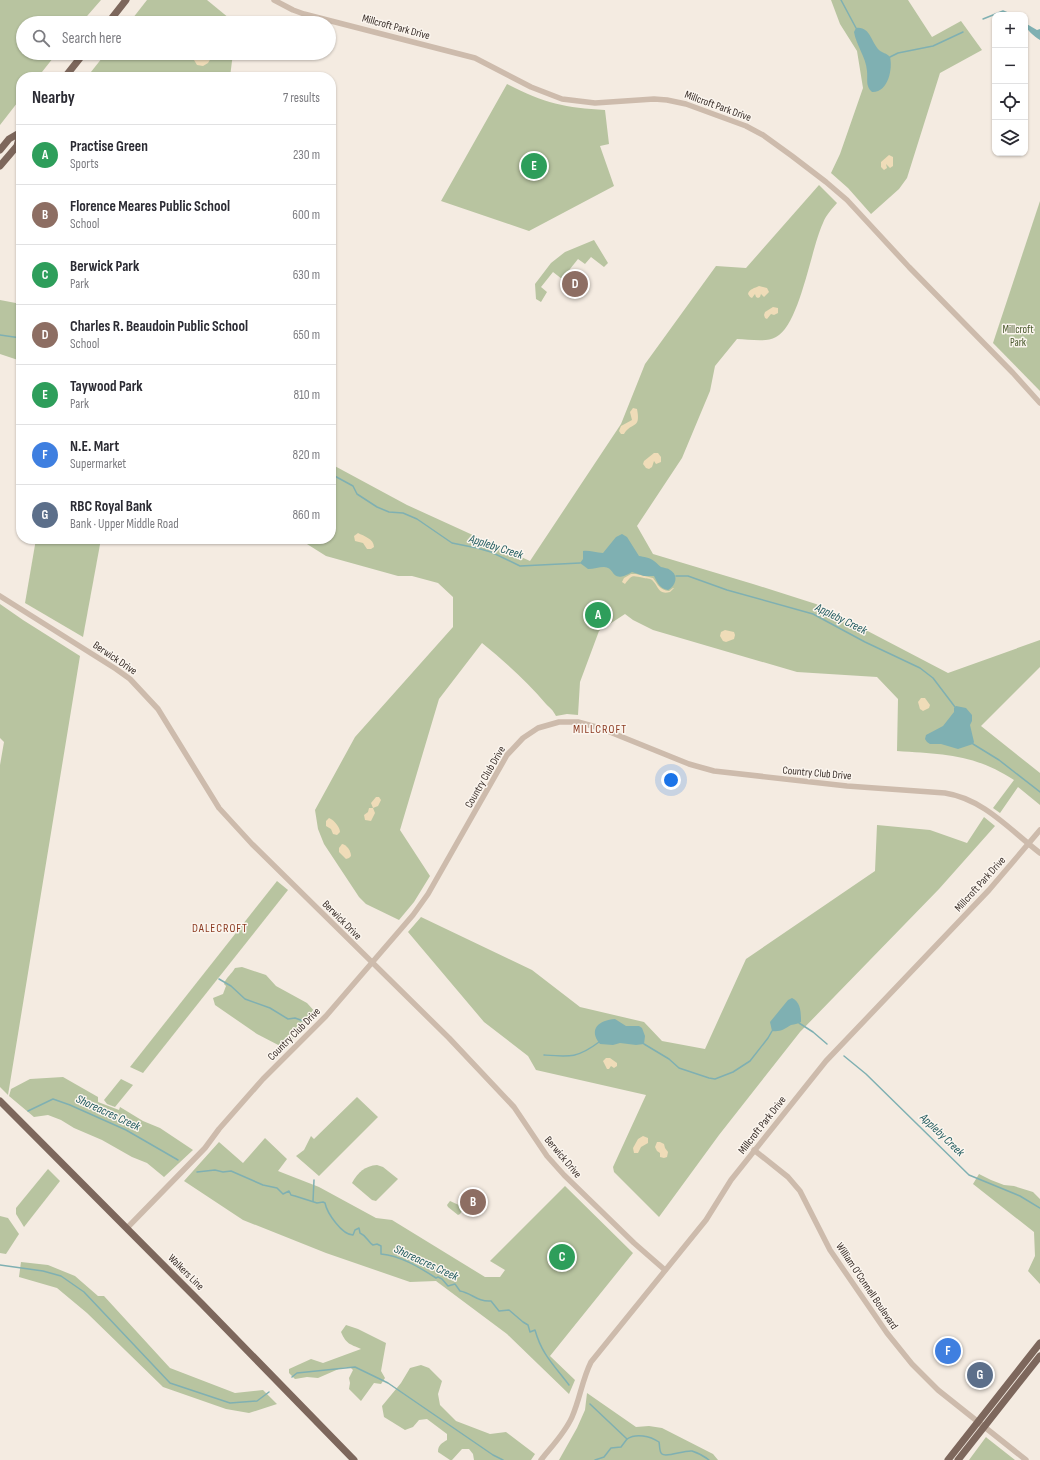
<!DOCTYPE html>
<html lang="en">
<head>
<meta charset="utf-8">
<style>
  :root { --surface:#fff; --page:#f7f7f7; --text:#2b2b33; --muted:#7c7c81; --line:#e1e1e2; --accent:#111827 }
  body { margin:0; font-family:"Sofia Sans Condensed",sans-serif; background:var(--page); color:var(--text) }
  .controls { position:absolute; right:12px; top:12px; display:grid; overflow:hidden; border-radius:8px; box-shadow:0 1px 3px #0004 }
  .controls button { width:36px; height:36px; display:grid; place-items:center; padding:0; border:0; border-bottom:1px solid var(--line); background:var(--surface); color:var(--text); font:20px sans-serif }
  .you { position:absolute; left:671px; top:780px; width:14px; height:14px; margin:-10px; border:3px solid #fff; border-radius:50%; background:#1a73e8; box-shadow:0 0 0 6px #1a73e833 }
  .badge { display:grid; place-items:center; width:26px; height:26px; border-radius:50%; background:var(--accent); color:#fff; font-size:13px; font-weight:700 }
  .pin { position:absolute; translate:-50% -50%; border:2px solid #fff; box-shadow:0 1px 4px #0006 }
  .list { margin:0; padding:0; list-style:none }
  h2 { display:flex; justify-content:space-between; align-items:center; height:52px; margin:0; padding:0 16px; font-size:17px }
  h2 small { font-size:13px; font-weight:400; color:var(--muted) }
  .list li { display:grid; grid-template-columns:26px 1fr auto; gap:12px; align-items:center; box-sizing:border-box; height:60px; padding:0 16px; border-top:1px solid var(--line) }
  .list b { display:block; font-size:15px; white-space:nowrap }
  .list p { margin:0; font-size:13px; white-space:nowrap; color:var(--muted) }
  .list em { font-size:13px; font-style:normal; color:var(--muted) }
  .icon { flex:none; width:22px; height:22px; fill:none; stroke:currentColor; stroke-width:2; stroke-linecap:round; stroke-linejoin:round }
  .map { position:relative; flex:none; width:1040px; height:1460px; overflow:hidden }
  .search { position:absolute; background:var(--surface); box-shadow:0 1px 3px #0004; left:16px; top:16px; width:320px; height:44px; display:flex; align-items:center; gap:10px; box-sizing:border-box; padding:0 14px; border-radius:22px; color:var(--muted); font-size:15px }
  .panel { position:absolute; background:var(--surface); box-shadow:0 1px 3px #0004; left:16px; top:72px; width:320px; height:472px; border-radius:16px }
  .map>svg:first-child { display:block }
  .green { fill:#b8c4a0 }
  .sand { fill:#efdcb8 }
  .water { fill:#7fb0b2 }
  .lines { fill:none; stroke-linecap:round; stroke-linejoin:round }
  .stream { stroke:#7fb0b2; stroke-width:1.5 }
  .minor { stroke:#cdbbac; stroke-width:5.5 }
  .major { stroke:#7d675c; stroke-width:7 }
  .labels { text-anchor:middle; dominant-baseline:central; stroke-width:3; stroke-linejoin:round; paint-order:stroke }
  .street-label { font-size:11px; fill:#3b302b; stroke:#fbf5ee }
  .park-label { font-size:11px; fill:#4a5a2e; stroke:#fbf5ee }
  .water-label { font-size:12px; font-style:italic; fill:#1f5a5e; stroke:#fbf5ee }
  .neighbourhood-label { font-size:12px; letter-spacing:1px; fill:#8c3b22; stroke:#fbf5ee }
</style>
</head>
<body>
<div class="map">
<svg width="1040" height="1460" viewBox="0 0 1040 1460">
  <rect width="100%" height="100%" fill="#f4ebe1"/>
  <!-- green -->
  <g class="green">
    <path d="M0,0H101L81,23H23V53H57L38,77H21V98L0,125Z"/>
    <path d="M147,0H207L235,23H129Z"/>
    <path d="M831,0H908L932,37L961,21L982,50L940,73L907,178L899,189L871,214L848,188L831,173L840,154L863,88L857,51L840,24Z"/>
    <path d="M106,53H233L230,77H87Z"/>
    <path d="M507,84C543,103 566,108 605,110L609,144L600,146L614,186L529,231L441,201Z"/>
    <path d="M819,185L837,203C832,209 826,215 823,223C811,248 800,325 776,337C765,343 749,339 737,339L715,366L710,391L682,458L637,526L653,554L753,584L816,604L948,673L1040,640V667L981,726L1040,773V805L1018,787L1000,813L993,808L1014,780C974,754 943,754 897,751L898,699L877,677L797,672L653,630L633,620L625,614L599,631L580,682L578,715L567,714L556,716C553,710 550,708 546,704C527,681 505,662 482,643L439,699L400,830L430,876L414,902L399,920L366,904L359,897L324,844L318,829L315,810L355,737L453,627V597L438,583L412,576H398L326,556L299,539H331V464L407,505L530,561L621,424L645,364L716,266L746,268Z"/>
    <path d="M1040,201V391L993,343Z"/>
    <path d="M594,240L608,263L604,267L591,257L585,264L578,259L562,279L553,272L541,287L547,292L541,302L536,299L535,284L551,263L565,252Z"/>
    <path d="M0,300L21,304V361L0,354Z"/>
    <path d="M36,539H101L83,637L25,603Z"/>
    <path d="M0,604L23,620L80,656L8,1095L0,1087V765L4,742L0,738Z"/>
    <path d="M984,817L995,826L939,889L800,1032L719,1135L659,1217L614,1172L613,1167L646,1095L536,1070L528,1056L484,1022L408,932L421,917L532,970L580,1007L644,1022L662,1041L705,1049L746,959L875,871L877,825L930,830L967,843Z"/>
    <path d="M277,881L288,890L143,1073L130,1067Z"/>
    <path d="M242,967L266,975L276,986L307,1003L317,1014L284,1048L257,1034L215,1005L213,998L223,994L226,986L224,984C226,977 232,974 235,968Z"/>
    <path d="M63,1077L98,1097V1102L119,1110L120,1107L143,1121L160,1128L193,1150L164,1177L147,1163L132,1157L102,1140L74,1128L61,1120L48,1115L34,1117L9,1096L11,1089L30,1079Z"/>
    <path d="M121,1079L133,1085L115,1107L107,1104L104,1100Z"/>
    <path d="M357,1097L378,1117L319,1176L296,1156L304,1150L311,1136L314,1139Z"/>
    <path d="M265,1138L287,1159L278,1171L319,1187L376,1218L392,1220L485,1277H500L505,1270L490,1261L565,1186L633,1253L550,1356L575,1380L569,1394L507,1334L436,1281L410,1282L326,1253L243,1220L184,1181L219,1142L243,1163Z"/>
    <path d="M377,1165L383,1167L398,1179L376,1201L372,1200L352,1183C358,1172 365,1166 377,1165Z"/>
    <path d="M48,1169L60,1181L24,1227L16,1214V1208Z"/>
    <path d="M979,1174L991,1180L1004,1185L1014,1186L1033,1192L1040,1199V1284L1028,1271L1035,1256L1034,1232L973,1184Z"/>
    <path d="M450,1201L461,1206L462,1211L460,1214L458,1215L448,1207L447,1205Z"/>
    <path d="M0,1216L8,1218L19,1234L6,1254L0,1253Z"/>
    <path d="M21,1262L48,1265L75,1276L98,1296H104L170,1368L235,1393L263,1390L277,1404L249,1413L226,1409L163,1387L87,1313L57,1288L19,1277Z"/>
    <path d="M346,1325L358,1329L386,1343L381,1371L385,1378L381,1384L374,1383L361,1401L349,1389L350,1383L349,1378L353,1370L350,1367L341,1368L318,1378L307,1377L295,1379L289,1373V1369L311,1359L323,1363L361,1349C350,1344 346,1344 341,1332Z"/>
    <path d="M421,1365L429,1368L442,1381L438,1394L440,1405L456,1421L490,1434L506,1432L535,1454L531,1460H474L473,1454L469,1449H462L452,1460H450L438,1452C438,1445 442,1443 447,1440V1434L427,1419L419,1420L413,1427L405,1430L384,1417L382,1406L401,1383L410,1368Z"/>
    <path d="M587,1393L636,1427L649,1426L662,1428L713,1454L718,1460H559L577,1428L585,1410Z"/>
    <path d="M986,1437L987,1438L1015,1460H969Z"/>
  </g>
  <!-- sand -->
  <g class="sand">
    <path d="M195,53H201V57L205,54H209L211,58L208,63L203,66L197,65L194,60Z"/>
    <path d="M889,155L893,157V166L890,168L886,164L887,168L884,170L881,167V162Z"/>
    <path d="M759,286L767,288L769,292L764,297L761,294L760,297L758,298L756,297L755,294L752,298L750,297L748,294C749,289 755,288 759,286Z"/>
    <path d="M773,307L778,308V313L774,315L771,314L767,319L765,318L764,315L765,312Z"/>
    <path d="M633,408L637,409C641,430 632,421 624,434H621L619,431L621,426L632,420L630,412Z"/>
    <path d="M654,453H658L661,457V462L656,464L654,461L652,467L649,469L646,468L643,464L644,461Z"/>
    <path d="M358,533C364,536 374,539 374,547L371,549H367L363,543L355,541L354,536Z"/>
    <path d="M631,574H636L653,578C658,585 660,590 669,591L673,588H674L670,592C658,595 659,587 653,581C651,578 647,579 644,578C632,576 633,574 625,584L622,582L624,578Z"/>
    <path d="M725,630L734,632L735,635L734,639L726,642L723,641L720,636L721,632Z"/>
    <path d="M921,698H925L930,705L929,708L923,711L920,709L918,702Z"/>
    <path d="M376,797H379L381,800L378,806L373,808L375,813L371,821L365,820L364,815L368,812L369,808H373L371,803Z"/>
    <path d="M329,818C334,820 340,827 340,832L337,835L333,834L331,829L326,826V821Z"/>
    <path d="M342,844C347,845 351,851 351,856L349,858L346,859L339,852V848Z"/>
    <path d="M606,1058H610L617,1063V1066L614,1068L611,1066L609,1069H607L603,1061Z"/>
    <path d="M643,1136L648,1138V1143L641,1147L638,1153H634L633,1148L638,1139Z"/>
    <path d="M657,1142H660L664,1144L665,1148L668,1152L667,1157L664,1158L660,1157V1153L657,1151L655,1147Z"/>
  </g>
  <!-- water -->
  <g class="water">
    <path d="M1025,23L1037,30L1040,29V40C1034,36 1026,30 1025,23Z"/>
    <path d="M856,28C870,26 871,42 879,50C882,53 887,53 890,57C893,69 888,93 872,92C865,86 868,79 867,71C866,57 856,45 854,32Z"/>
    <path d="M622,534L627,537L639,556C644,557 649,557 654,561C657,563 658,565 661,567C664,568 668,568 670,570C679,575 676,586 668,590C660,589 657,582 654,576H644L632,572C610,585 616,567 604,567C599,567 594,569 588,569L580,563L583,559V551C589,550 596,553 603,553L616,537Z"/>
    <path d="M956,706L966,708L972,715V721L970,725L974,742L973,744L958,749L941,744H930L927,742L925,739L926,735L943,726L954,712V708Z"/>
    <path d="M792,998C801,1002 801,1013 801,1022C797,1024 795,1024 791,1025C784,1029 781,1032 772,1031L770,1022L788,1000Z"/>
    <path d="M615,1019L626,1026H639L642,1028L645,1036L644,1044L636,1045L620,1043L613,1045L600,1044C588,1029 599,1020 615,1019Z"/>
  </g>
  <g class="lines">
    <!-- stream -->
    <g class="stream">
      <path d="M841,0L856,28"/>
      <path d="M983,19L1003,11L1012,15"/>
      <path d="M890,57L898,53L933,46L963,32"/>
      <path d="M0,335L21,338"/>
      <path d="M331,474L353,486L357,494L377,507L389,512L403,513L417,519L452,543L477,548L491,552L520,566L580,563"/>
      <path d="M676,576H688L727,590L813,614L865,642L920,668L933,678L955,707"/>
      <path d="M973,744L999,760L1040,792"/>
      <path d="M219,979L231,986L245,999L270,1008L288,1019L295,1018L309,1023"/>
      <path d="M799,1023L813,1032L827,1044"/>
      <path d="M644,1044L669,1059L679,1068L709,1078L715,1079L733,1072L750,1061L768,1038L772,1031"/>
      <path d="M544,1055C570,1057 578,1058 599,1042"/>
      <path d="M844,1056L866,1074L969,1175L1020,1196L1040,1208"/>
      <path d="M28,1111L53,1099L70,1105L126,1130L178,1160"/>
      <path d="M197,1172L215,1170L223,1172L231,1171L263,1185L277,1188L283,1194L289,1191L291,1195L295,1196L317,1203L323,1202L325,1203C327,1213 342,1235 353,1235L355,1230L359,1228L360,1233C367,1236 368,1242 373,1245L377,1244L381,1246V1254C401,1256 419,1267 436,1278L438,1277L442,1279L448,1286L455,1284L460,1291C472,1293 477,1302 491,1301L499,1311L509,1310L523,1322L528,1325L530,1332L535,1330C542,1355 554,1365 569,1385"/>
      <path d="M313,1201L314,1180"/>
      <path d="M0,1265L43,1271L61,1276L84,1292L170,1383L230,1403L257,1401L269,1392"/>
      <path d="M292,1377L297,1373L355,1367L388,1383L493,1455L503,1460"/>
      <path d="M590,1404L627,1439C636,1433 650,1436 659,1442C660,1446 659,1452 662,1454C666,1458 684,1450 692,1451C698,1453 704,1456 709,1460"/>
      <path d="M595,1460L604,1457L611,1448L621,1447L627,1439"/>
    </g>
    <!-- minor -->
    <g class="minor">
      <path d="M274,0L293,10L304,14L475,58L531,87L562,99L595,103L654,99L667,100L686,104L746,126L763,135L792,156L826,182L847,200L909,267L1013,373L1040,403"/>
      <path d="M0,596L116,669L130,679L158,709L219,808L252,844L449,1038L514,1107L547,1156L564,1175L634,1243L665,1270"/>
      <path d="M754,1150L788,1177L800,1191L830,1250L887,1333L912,1364L938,1390L1026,1460"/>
      <path d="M127,1228L205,1148L219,1129L263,1079L326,1016L413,915L428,894L507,755L523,738L538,728L559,722H578L600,728L689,764L714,771L847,786L945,793C984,799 1011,831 1040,853"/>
      <path d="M541,1460C551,1447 565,1433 572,1417C580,1399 582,1380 591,1362L706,1220L731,1180L826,1061L989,890L1040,830"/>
    </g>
    <!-- major -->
    <g class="major">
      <path d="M108,23L126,0"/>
      <path d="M65,77L84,53"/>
      <path d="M0,150L9,139L21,132"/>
      <path d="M0,166L17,146L20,134"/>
      <path d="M0,1101L202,1304L354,1460"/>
      <path d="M948,1460L1040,1343"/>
      <path d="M958,1460L1040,1356"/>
    </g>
  </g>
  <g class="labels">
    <!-- street labels -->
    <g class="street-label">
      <text transform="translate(396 27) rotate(15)">Millcroft Park Drive</text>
      <text transform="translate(718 106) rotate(20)">Millcroft Park Drive</text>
      <text transform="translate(115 658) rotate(34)">Berwick Drive</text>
      <text transform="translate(817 773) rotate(5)">Country Club Drive</text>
      <text transform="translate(485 777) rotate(-60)">Country Club Drive</text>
      <text transform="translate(980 884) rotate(-48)">Millcroft Park Drive</text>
      <text transform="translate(342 920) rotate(45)">Berwick Drive</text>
      <text transform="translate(294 1034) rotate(-45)">Country Club Drive</text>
      <text transform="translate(762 1125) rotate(-52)">Millcroft Park Drive</text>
      <text transform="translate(563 1157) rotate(50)">Berwick Drive</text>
      <text transform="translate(186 1272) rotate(45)">Walkers Line</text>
      <text transform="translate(867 1286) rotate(56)">William O'Connell Boulevard</text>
    </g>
    <!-- park labels -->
    <g class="park-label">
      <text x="1018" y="329">Millcroft<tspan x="1018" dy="13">Park</tspan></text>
    </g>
    <!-- water labels -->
    <g class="water-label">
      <text transform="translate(496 547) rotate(18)">Appleby Creek</text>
      <text transform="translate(841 619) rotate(26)">Appleby Creek</text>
      <text transform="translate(108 1113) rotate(25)">Shoreacres Creek</text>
      <text transform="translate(942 1135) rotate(44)">Appleby Creek</text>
      <text transform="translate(426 1263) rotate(25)">Shoreacres Creek</text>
    </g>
    <!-- neighbourhood labels -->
    <g class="neighbourhood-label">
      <text x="600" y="729">MILLCROFT</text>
      <text x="220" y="928">DALECROFT</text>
    </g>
  </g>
</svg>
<div class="controls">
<button>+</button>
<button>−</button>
<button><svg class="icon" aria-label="locate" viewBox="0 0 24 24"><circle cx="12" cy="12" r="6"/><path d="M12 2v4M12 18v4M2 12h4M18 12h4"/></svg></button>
<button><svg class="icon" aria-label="layers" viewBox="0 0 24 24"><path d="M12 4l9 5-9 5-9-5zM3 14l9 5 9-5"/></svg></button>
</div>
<div class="you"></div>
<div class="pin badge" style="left:598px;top:615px;background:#2e9e5b">A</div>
<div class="pin badge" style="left:473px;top:1202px;background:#8d6e63">B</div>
<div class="pin badge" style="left:562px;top:1257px;background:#2e9e5b">C</div>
<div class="pin badge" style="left:575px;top:284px;background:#8d6e63">D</div>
<div class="pin badge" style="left:534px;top:166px;background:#2e9e5b">E</div>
<div class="pin badge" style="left:948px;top:1351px;background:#3f7fe0">F</div>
<div class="pin badge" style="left:980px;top:1375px;background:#5c6f8a">G</div>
<div class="search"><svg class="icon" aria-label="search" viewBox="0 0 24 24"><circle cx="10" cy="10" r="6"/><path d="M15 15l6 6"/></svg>Search here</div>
<section class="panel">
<h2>Nearby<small>7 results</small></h2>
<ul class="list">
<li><span class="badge" style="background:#2e9e5b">A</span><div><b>Practise Green</b><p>Sports</p></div><em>230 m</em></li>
<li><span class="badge" style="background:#8d6e63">B</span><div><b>Florence Meares Public School</b><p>School</p></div><em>600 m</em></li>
<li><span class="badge" style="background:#2e9e5b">C</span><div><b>Berwick Park</b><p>Park</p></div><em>630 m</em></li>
<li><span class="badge" style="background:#8d6e63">D</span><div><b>Charles R. Beaudoin Public School</b><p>School</p></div><em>650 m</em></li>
<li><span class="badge" style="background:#2e9e5b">E</span><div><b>Taywood Park</b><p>Park</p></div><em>810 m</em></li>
<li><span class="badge" style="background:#3f7fe0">F</span><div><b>N.E. Mart</b><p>Supermarket</p></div><em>820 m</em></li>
<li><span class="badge" style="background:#5c6f8a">G</span><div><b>RBC Royal Bank</b><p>Bank · Upper Middle Road</p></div><em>860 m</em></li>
</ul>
</section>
</div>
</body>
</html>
